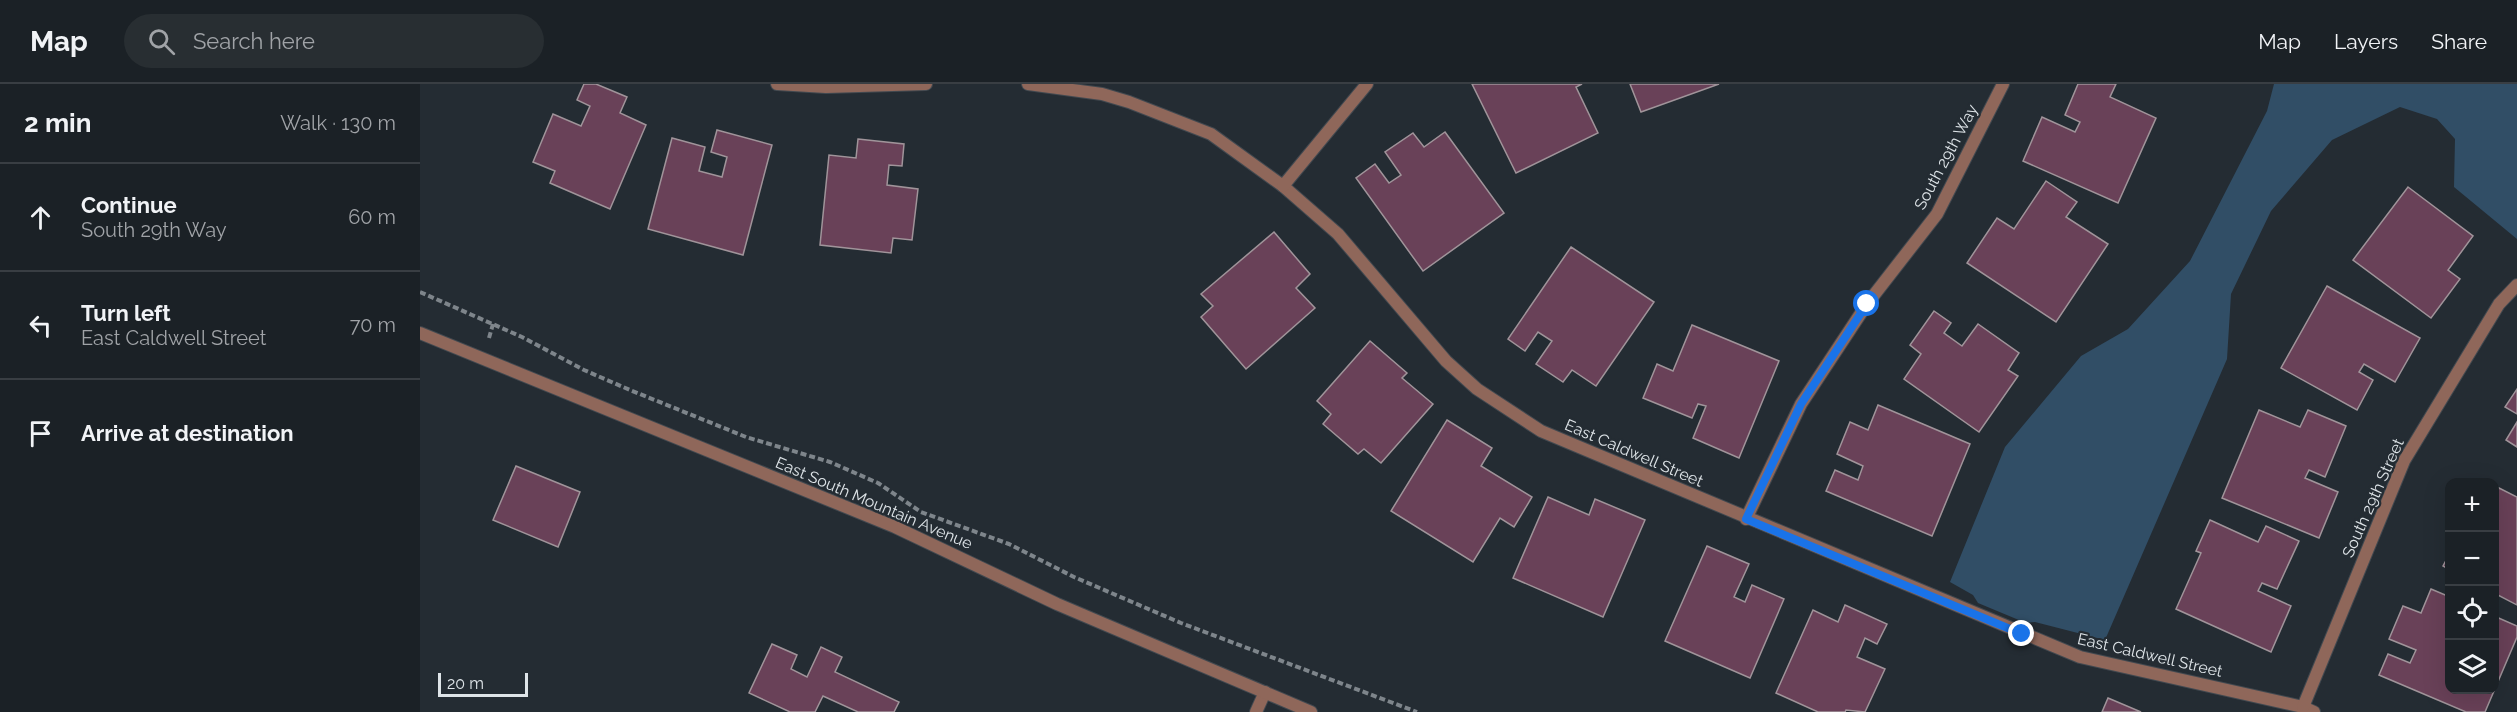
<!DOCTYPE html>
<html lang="en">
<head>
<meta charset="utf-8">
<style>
  :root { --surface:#1b2126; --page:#282e32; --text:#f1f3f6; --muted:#a0a3a7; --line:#393e43 }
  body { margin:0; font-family:Raleway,sans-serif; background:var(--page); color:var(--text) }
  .controls { position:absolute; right:18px; bottom:18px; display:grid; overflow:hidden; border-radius:12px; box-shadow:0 6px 24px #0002 }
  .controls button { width:54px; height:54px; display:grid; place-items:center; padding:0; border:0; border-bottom:2px solid var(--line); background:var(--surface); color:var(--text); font:30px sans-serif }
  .scale { position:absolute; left:18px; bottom:15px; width:90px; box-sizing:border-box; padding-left:6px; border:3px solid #dee4e8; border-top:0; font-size:16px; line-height:21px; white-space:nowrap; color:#dee4e8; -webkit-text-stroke:4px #242c33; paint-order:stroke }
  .stop { position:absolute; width:18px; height:18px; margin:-14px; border:4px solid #1a73e8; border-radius:50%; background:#fff }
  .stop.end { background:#1a73e8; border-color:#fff; box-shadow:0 2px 6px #0008 }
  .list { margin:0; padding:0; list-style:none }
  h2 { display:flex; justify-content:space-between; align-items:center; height:78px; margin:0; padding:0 24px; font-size:26px }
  h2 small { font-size:20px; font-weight:400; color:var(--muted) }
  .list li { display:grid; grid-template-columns:39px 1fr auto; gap:18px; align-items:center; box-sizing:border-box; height:108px; padding:0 24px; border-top:2px solid var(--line) }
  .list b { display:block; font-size:22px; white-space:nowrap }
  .list p { margin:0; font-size:20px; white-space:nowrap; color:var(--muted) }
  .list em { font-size:20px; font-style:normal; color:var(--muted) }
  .icon { flex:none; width:33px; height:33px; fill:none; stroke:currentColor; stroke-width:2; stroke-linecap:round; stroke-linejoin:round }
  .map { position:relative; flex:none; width:2097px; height:628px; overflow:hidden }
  header { display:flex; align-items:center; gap:36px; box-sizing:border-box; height:84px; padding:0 30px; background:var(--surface); border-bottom:2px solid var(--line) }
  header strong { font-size:28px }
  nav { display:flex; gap:33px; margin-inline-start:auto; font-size:21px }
  .search { width:420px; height:54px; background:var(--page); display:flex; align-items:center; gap:15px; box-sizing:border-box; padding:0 21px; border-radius:33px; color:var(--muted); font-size:22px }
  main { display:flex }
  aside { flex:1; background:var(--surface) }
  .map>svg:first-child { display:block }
  .green { fill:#314e66 }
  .building { fill:#694158; stroke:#a0949a; stroke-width:1.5 }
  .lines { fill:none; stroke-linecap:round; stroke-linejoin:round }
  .lane-casing { stroke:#424950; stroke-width:14 }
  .street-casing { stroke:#424950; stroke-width:14 }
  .path { stroke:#7e858b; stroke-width:4; stroke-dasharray:6 3; stroke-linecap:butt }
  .lane { stroke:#8f675a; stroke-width:12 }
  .street { stroke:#8f675a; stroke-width:12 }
  .route { stroke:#1a73e8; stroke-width:8 }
  .labels { text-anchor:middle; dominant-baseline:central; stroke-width:4.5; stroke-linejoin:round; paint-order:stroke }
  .street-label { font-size:16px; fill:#dee4e8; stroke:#242c33 }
</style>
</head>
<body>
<header>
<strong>Map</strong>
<div class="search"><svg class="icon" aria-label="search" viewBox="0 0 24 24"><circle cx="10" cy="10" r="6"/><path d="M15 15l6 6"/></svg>Search here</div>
<nav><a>Map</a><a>Layers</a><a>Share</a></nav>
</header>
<main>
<aside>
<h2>2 min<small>Walk · 130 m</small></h2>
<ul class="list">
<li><svg class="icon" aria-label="ahead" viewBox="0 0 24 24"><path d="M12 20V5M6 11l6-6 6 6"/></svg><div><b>Continue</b><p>South 29th Way</p></div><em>60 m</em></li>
<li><svg class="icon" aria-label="left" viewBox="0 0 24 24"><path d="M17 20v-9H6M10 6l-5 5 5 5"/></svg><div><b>Turn left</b><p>East Caldwell Street</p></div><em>70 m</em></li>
<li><svg class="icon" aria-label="arrive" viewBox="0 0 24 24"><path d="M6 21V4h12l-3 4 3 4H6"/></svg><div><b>Arrive at destination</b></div></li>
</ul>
</aside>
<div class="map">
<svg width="2097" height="628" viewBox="0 0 2097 628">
  <rect width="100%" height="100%" fill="#242c33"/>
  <!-- green -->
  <path class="green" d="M1854,0H2097V155L2034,103L2035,55L2017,35L1980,23L1912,56L1851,127L1811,210L1807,275L1685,556L1615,538L1606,539L1558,519L1553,511L1530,498L1585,363L1661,272L1708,245L1770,177L1847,27Z"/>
  <!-- building -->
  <g class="building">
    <path d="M164,0H176L207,13L200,29L226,41L190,125L130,99L135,87L113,78L133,30L161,42L170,22L157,16Z"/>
    <path d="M1052,0H1162L1156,3L1178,49L1096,89Z"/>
    <path d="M1210,0H1299L1221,28Z"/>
    <path d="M1658,0H1696L1690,13L1736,34L1698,119L1603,77L1622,33L1655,48L1660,38L1645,31Z"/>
    <path d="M297,46L352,61L323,171L228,145L252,54L285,63L279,87L302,93L307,73L291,68Z"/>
    <path d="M1025,48L1084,129L1003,187L936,94L955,80L969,99L981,91L965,68L993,49L1004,63Z"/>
    <path d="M438,55L484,60L482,82L469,81L467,101L498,105L492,156L473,154L471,169L400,161L409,71L436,74Z"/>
    <path d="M1626,97L1657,118L1646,133L1688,160L1636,238L1547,179L1577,134L1594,145Z"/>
    <path d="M1988,103L2053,152L2028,186L2040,195L2011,234L1933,176Z"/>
    <path d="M854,148L890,190L876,204L895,224L826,285L781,233L793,222L781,210Z"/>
    <path d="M1151,163L1234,218L1176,302L1152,286L1143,298L1116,280L1132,257L1118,248L1105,267L1088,255Z"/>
    <path d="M1907,202L2000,254L1975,298L1944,280L1939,288L1953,296L1937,326L1861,284Z"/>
    <path d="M1514,227L1531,239L1524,249L1542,262L1558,240L1599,269L1588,286L1598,292L1559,348L1484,295L1501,270L1490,261Z"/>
    <path d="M1272,241L1359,277L1319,374L1273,354L1286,322L1278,320L1272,334L1223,314L1237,280L1253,287Z"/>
    <path d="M950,257L987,289L982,294L1013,320L961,379L944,365L938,370L903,340L911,330L897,317Z"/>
    <path d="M2097,305V330L2085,323Z"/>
    <path d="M1458,321L1550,360L1512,452L1406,407L1415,386L1438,396L1443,382L1417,370L1430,338L1448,346Z"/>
    <path d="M1839,326L1880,343L1888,326L1926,342L1905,393L1889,386L1885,394L1918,408L1899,454L1802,414Z"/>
    <path d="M1027,336L1072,364L1061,382L1112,413L1094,443L1080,434L1053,478L971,427Z"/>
    <path d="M2097,338V363L2086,356Z"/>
    <path d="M96,382L160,408L138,463L73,436Z"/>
    <path d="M2079,404L2097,413V521L2074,509V413Z"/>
    <path d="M1128,413L1169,431L1175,415L1225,436L1183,533L1093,494Z"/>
    <path d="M1790,436L1838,458L1846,442L1879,457L1857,505L1842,499L1838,507L1871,522L1851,568L1756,525L1781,469L1776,467Z"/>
    <path d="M1287,462L1329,480L1314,513L1325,518L1332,501L1364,515L1330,594L1245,557Z"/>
    <path d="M2030,469V486L2023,482Z"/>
    <path d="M2011,505L2030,513V606H2074V532L2097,542V553L2065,628H2046L1959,591L1968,570L1990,579L1996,566L1969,555L1983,522L2001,529Z"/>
    <path d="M1425,521L1467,540L1457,560L1445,554L1437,573L1465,585L1445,628L1426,626L1425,628H1398L1356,609L1393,526L1418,538Z"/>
    <path d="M352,560L377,571L371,585L387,593L401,563L422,573L415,588L479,618L474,628H438L403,612L395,628H370L329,609Z"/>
    <path d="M1688,614L1721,628H1682Z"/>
  </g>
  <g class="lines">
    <!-- lane casing -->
    <g class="lane-casing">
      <path id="lane" d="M836,628L845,608"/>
    </g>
    <!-- street casing -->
    <g class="street-casing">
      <g id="street">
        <path d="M357,0L406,3L506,0"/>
        <path d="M608,0L682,10L709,18L791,50L863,102L918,150L1026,277L1057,305L1121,347L1660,573L1883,623L1894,628"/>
        <path d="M863,102L947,0"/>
        <path d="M0,249L475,443L637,520L891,628"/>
        <path d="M1326,435L1381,320L1447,220L1517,130L1583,0"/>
        <path d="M1883,623L1984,377L2079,220L2097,201"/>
      </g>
    </g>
    <!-- path -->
    <g class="path">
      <path d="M0,208L102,253L164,286L210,306L326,353L410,378L458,399L501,428L589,460L654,493L761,539L997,628"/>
      <path d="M69,254L73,240"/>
    </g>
    <!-- lane -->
    <use href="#lane" class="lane"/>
    <!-- street -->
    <use href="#street" class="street"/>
  </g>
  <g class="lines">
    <!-- route -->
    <path class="route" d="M1447,220L1381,320L1326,435L1602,550"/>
  </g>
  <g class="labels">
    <!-- street labels -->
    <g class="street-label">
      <text transform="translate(1526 73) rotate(-62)">South 29th Way</text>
      <text transform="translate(1214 369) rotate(23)">East Caldwell Street</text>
      <text transform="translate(1953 414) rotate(-66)">South 29th Street</text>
      <text transform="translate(454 419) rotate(23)">East South Mountain Avenue</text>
      <text transform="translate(1730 571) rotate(13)">East Caldwell Street</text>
    </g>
  </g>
</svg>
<div class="controls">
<button>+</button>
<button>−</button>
<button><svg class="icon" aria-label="locate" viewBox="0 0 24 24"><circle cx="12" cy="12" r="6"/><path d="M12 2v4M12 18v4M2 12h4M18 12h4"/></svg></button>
<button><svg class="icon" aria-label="layers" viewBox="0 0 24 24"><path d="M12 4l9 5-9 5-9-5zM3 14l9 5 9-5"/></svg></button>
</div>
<div class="scale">20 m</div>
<div class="stop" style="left:1447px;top:220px"></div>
<div class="stop end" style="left:1602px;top:550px"></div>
</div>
</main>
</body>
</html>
